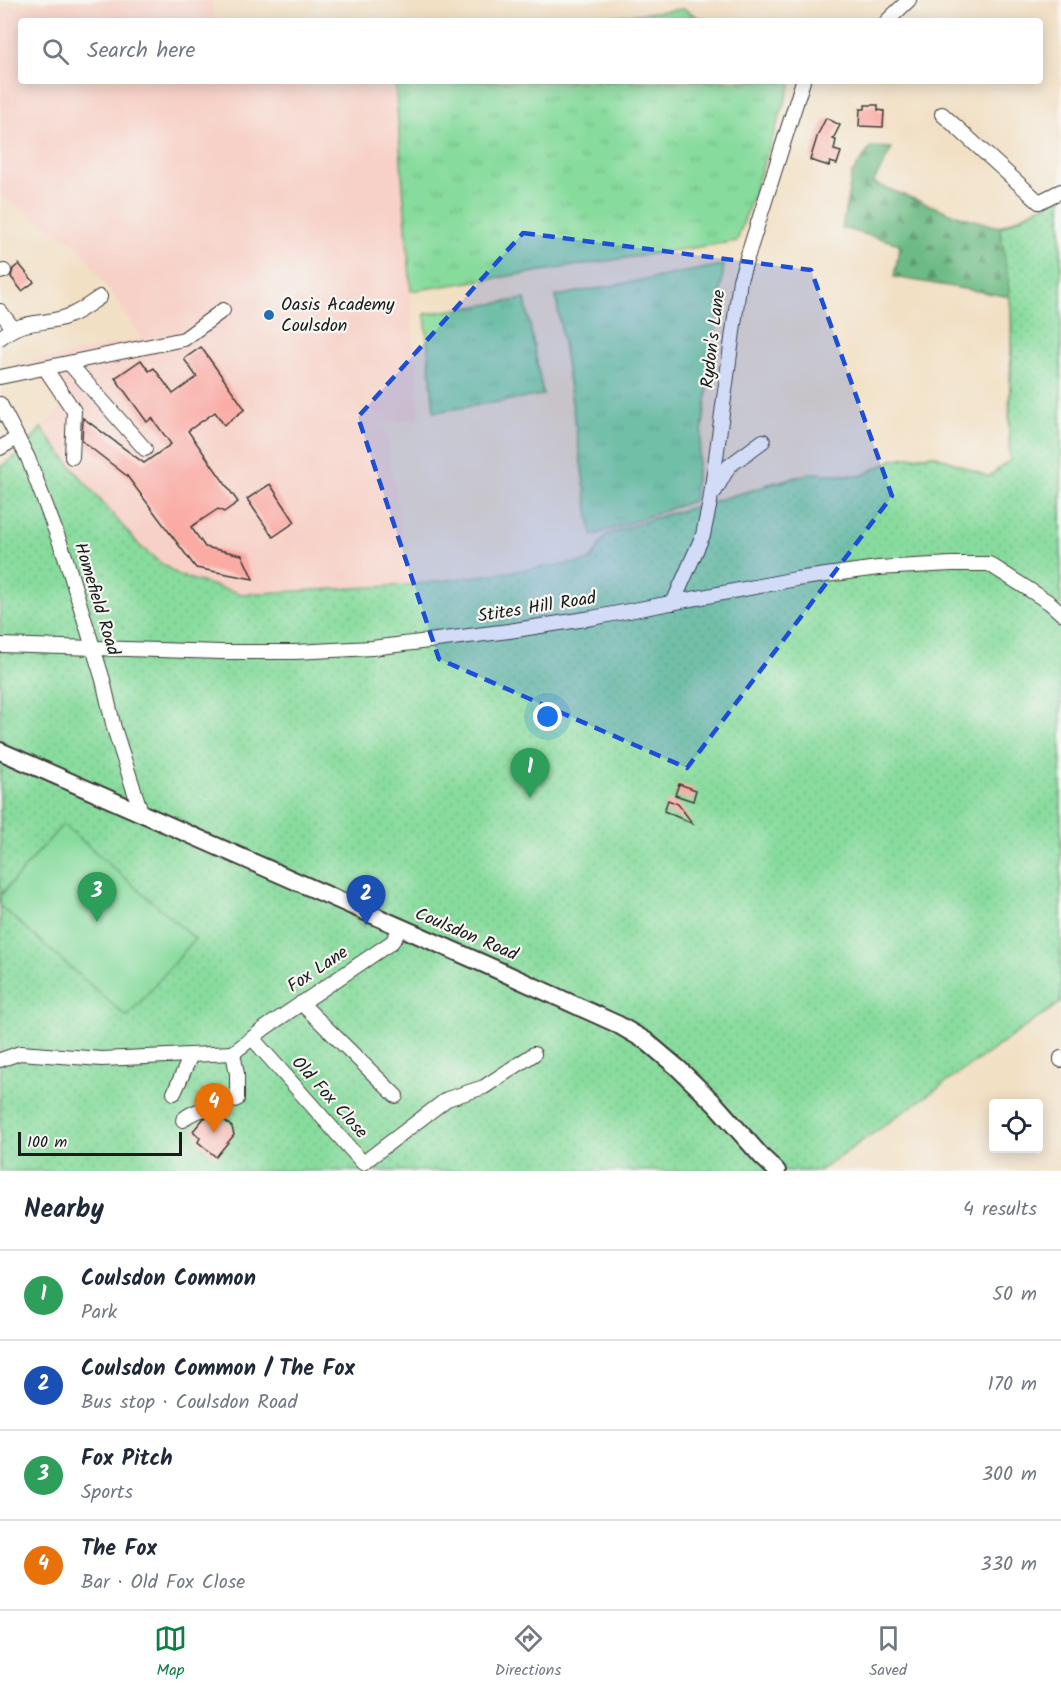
<!DOCTYPE html>
<html lang="en">
<head>
<meta charset="utf-8">
<style>
  :root { --surface:#fff; --page:#f6f6f7; --text:#1f2937; --muted:#747a83; --line:#e0e1e3; --accent:#0b8043 }
  body { margin:0; font-family:Kalam,sans-serif; background:var(--page); color:var(--text) }
  .controls { position:absolute; right:18px; bottom:18px; display:grid; overflow:hidden; border-radius:6px; box-shadow:0 3px 15px #0003 }
  .controls button { width:54px; height:54px; display:grid; place-items:center; padding:0; border:0; border-bottom:2px solid var(--line); background:var(--surface); color:var(--text); font:30px sans-serif }
  .scale { position:absolute; left:18px; bottom:15px; width:164px; box-sizing:border-box; padding-left:6px; border:3px solid #1c1c1c; border-top:0; font-size:16px; line-height:21px; white-space:nowrap; color:#1c1c1c; -webkit-text-stroke:4px #f6f6f2; paint-order:stroke }
  .you { position:absolute; left:548px; top:717px; width:21px; height:21px; margin:-15px; border:4px solid #fff; border-radius:50%; background:#1a73e8; box-shadow:0 0 0 9px #1a73e833 }
  .badge { display:grid; place-items:center; width:39px; height:39px; border-radius:50%; background:var(--accent); color:#fff; font-size:20px; font-weight:700 }
  .pin { position:absolute; translate:-50% -50px; filter:drop-shadow(0 2px 3px #0008) }
  .pin::after { content:''; position:absolute; top:32px; width:21px; height:18px; background:inherit; clip-path:polygon(0 0,100% 0,50% 100%) }
  .list { margin:0; padding:0; list-style:none }
  h2 { display:flex; justify-content:space-between; align-items:center; height:78px; margin:0; padding:0 24px; font-size:26px }
  h2 small { font-size:20px; font-weight:400; color:var(--muted) }
  .list li { display:grid; grid-template-columns:39px 1fr auto; gap:18px; align-items:center; box-sizing:border-box; height:90px; padding:0 24px; border-top:2px solid var(--line) }
  .list b { display:block; font-size:22px; white-space:nowrap }
  .list p { margin:0; font-size:20px; white-space:nowrap; color:var(--muted) }
  .list em { font-size:20px; font-style:normal; color:var(--muted) }
  .icon { flex:none; width:33px; height:33px; fill:none; stroke:currentColor; stroke-width:2; stroke-linecap:round; stroke-linejoin:round }
  .map { position:relative; flex:none; width:1061px; height:1171px; overflow:hidden }
  .search { position:absolute; background:var(--surface); box-shadow:0 3px 15px #0003; left:18px; right:18px; top:18px; height:66px; display:flex; align-items:center; gap:15px; box-sizing:border-box; padding:0 21px; border-radius:6px; color:var(--muted); font-size:22px }
  .sheet { height:438px; background:var(--surface) }
  nav { display:flex; justify-content:space-around; align-items:center; box-sizing:border-box; height:84px; border-top:2px solid var(--line); background:var(--surface); font-size:16px; color:var(--muted) }
  nav a { display:grid; justify-items:center; gap:3px }
  nav .on { color:var(--accent) }
  .map>svg:first-child { display:block }
  .built { fill:#f7d1c7 }
  .grass { fill:url(#grass-tufts); stroke:#527c5c; stroke-width:1.5 }
  .forest { fill:url(#forest-firs); stroke:#446c50; stroke-width:1.5 }
  .park { fill:url(#park-dots); stroke:#527c5c; stroke-width:1.5 }
  .pitch { fill:#87db9d; stroke:#527c5c; stroke-width:1.5 }
  .building { fill:#faaba4 }
  .lines { fill:none; stroke-linecap:round; stroke-linejoin:round }
  .minor-casing { stroke:#3c3935; stroke-width:16 }
  .major-casing { stroke:#3c3935; stroke-width:20 }
  .minor { stroke:#fff; stroke-width:14 }
  .major { stroke:#fff; stroke-width:16 }
  .marked { fill:#1d4ed8; fill-opacity:0.2; stroke:#1d4ed8; stroke-width:4.5; stroke-dasharray:12 8; stroke-linejoin:round }
  .poi-dot { fill:#1f6fb2; stroke:#f6f6f2; stroke-width:2 }
  .labels { text-anchor:middle; dominant-baseline:central; stroke-width:4.5; stroke-linejoin:round; paint-order:stroke }
  .poi-label { font-size:18px; fill:#1c1c1c; stroke:#f6f6f2; text-anchor:start }
  .street-label { font-size:18px; fill:#1c1c1c; stroke:#f6f6f2 }
</style>
</head>
<body>
<div class="map">
<svg width="1061" height="1171" viewBox="0 0 1061 1171">
  <defs>
    <pattern id="grass-tufts" width="24" height="20" patternUnits="userSpaceOnUse" patternTransform="scale(1.5)"><rect width="24" height="20" fill="#87db9d"/><path d="M3 7l-1-3M5 7V3M7 7l1-3M15 17l-1-3M17 17v-4M19 17l1-3" fill="none" stroke="#74bb87"/></pattern>
    <pattern id="forest-firs" width="22" height="20" patternUnits="userSpaceOnUse" patternTransform="scale(1.5)"><rect width="22" height="20" fill="#6dbb84"/><path d="M5 1l3.5 6h-7zM16 11l3.5 6h-7z" fill="#59976b"/></pattern>
    <pattern id="park-dots" width="8" height="8" patternUnits="userSpaceOnUse" patternTransform="scale(1.5)"><rect width="8" height="8" fill="#87db9d"/><path d="M2 2h.1M6 6h.1" fill="none" stroke="#74bb87" stroke-width="1.8" stroke-linecap="round"/></pattern>
  </defs>
  <rect width="100%" height="100%" fill="#f6f6f2"/>
  <filter id="ink" filterUnits="userSpaceOnUse"><feTurbulence type="fractalNoise" baseFrequency=".0167" numOctaves="2"/><feDisplacementMap in="SourceGraphic" scale="12" xChannelSelector="R" yChannelSelector="G"/><feConvolveMatrix kernelMatrix="1 2 1 2 8 2 1 2 1" color-interpolation-filters="sRGB"/></filter>
  <filter id="wash" filterUnits="userSpaceOnUse"><feTurbulence type="fractalNoise" baseFrequency=".008" numOctaves="4" result="noise"/><feDisplacementMap in="SourceGraphic" scale="24" xChannelSelector="R" yChannelSelector="G"/><feGaussianBlur stdDeviation="1.35" result="paint"/><feColorMatrix in="noise" values="0 0 0 0 0 0 0 0 0 0 0 0 0 0 0 0 0 1.4 0 .05"/><feComposite in="paint" operator="in"/></filter>
  <g filter="url(#wash)">
    <rect width="100%" height="100%" fill="#f2e0c5"/>
    <!-- built -->
    <path class="built" d="M68,0H211L215,21H21V81H395L420,418L384,423L411,585L242,594L180,576L139,545L81,478L41,428L63,406L26,363L142,338L80,248L0,195V8Z"/>
    <!-- grass -->
    <g class="grass">
      <path d="M684,9L704,21H571Z"/>
      <path d="M395,81H792L737,241L411,291Z"/>
      <path d="M724,265L693,501L592,536L556,296Z"/>
      <path d="M525,299L543,395L434,412L425,314Z"/>
    </g>
    <!-- forest -->
    <path class="forest" d="M871,147L892,148L873,183L953,214L999,227L1061,197V532L765,485L812,473L861,476L895,459L934,455L988,477L1010,460C1007,406 1013,351 1011,297L894,277L900,244L842,228L852,173Z"/>
    <!-- park -->
    <path class="park" d="M1061,197V1002L819,1171H0V467L19,454L41,428L81,478L139,545L158,561L180,576L242,594L411,585L590,561L606,535L655,518L812,473L861,476L895,459L934,455L989,477L1010,460C1007,419 1013,379 1012,339C1012,301 1006,265 1000,228Z"/>
    <!-- pitch -->
    <path class="pitch" d="M63,824L195,939L127,1017L0,906V896Z"/>
    <g id="blocks">
      <!-- building -->
      <g class="building">
        <path d="M865,105H878V110L884,111L883,127L859,126L860,109H865Z"/>
        <path d="M826,118L840,125L833,139L836,140L834,150L841,152L837,164L830,162L829,166L810,160L818,134Z"/>
        <path d="M19,264L34,282L22,291L11,277L13,269Z"/>
        <path d="M201,347L245,409L224,425L215,412L188,431L238,502L224,512L218,509L191,527L205,547L242,555L253,579L196,568L127,476L82,441L83,418L144,463L171,444L152,418L147,422L115,378L141,360L149,371L154,368L173,394L197,377L184,359Z"/>
        <path d="M270,484L295,522L273,537L247,499Z"/>
        <path d="M679,784L696,790L693,801L675,795Z"/>
        <path d="M668,800L678,804L693,824L664,811Z"/>
        <path d="M217,1114L232,1127L234,1135L216,1157L198,1142L200,1138L193,1131L204,1118Z"/>
      </g>
    </g>
  </g>
  <g filter="url(#ink)">
    <use href="#blocks" fill-opacity="0" stroke="#3c3935" stroke-width="1.5"/>
    <g class="lines">
      <!-- minor casing -->
      <g class="minor-casing">
        <g id="minor">
          <path d="M887,21L909,0"/>
          <path d="M942,114L1039,202L1061,191"/>
          <path d="M0,272L4,271"/>
          <path d="M0,311L13,328"/>
          <path d="M0,338C22,320 37,325 63,318C77,314 88,305 100,297"/>
          <path d="M69,363L145,449"/>
          <path d="M45,368L74,411L72,457"/>
          <path d="M0,377L184,339L223,310"/>
          <path d="M0,404L28,458L65,556L103,680L114,728L141,812"/>
          <path d="M0,448L17,438"/>
          <path d="M715,491L729,466L763,441"/>
          <path d="M673,603L703,535L710,502L740,280L803,81"/>
          <path d="M0,645L221,652H295L372,648L509,631L592,618L796,579L878,568L952,564H989L1050,603L1061,613"/>
          <path d="M301,1003L396,1096"/>
          <path d="M253,1039L363,1163L447,1099L484,1087L534,1054"/>
          <path d="M1061,1058V1060"/>
          <path d="M0,1060L20,1053L102,1059L233,1053L265,1028L392,942L401,928"/>
          <path d="M174,1093L191,1055"/>
          <path d="M183,1120C190,1110 224,1104 237,1099V1074L233,1053"/>
        </g>
      </g>
      <!-- major casing -->
      <g class="major-casing">
        <path id="major" d="M0,751L491,967L617,1024L646,1041L678,1068L715,1104L762,1157L777,1171"/>
      </g>
      <!-- minor -->
      <use href="#minor" class="minor"/>
      <!-- major -->
      <use href="#major" class="major"/>
    </g>
  </g>
  <!-- marked area -->
  <path class="marked" d="M523,233L811,270L892,496L687,768L439,659L358,417Z"/>
  <!-- markers -->
  <circle class="poi-dot" cx="269" cy="315" r="6"/>
  <g class="labels">
    <!-- poi labels -->
    <g class="poi-label">
      <text x="281" y="305">Oasis Academy<tspan x="281" dy="21">Coulsdon</tspan></text>
    </g>
    <!-- street labels -->
    <g class="street-label">
      <text transform="translate(714 339) rotate(-83)">Rydon's Lane</text>
      <text transform="translate(96 599) rotate(73)">Homefield Road</text>
      <text transform="translate(537 608) rotate(-9)">Stites Hill Road</text>
      <text transform="translate(466 935) rotate(23)">Coulsdon Road</text>
      <text transform="translate(318 970) rotate(-34)">Fox Lane</text>
      <text transform="translate(329 1098) rotate(48)">Old Fox Close</text>
    </g>
  </g>
</svg>
<div class="controls">
<button><svg class="icon" aria-label="locate" viewBox="0 0 24 24"><circle cx="12" cy="12" r="6"/><path d="M12 2v4M12 18v4M2 12h4M18 12h4"/></svg></button>
</div>
<div class="scale">100 m</div>
<div class="you"></div>
<div class="pin badge" style="left:530px;top:798px;background:#2e9e5b">1</div>
<div class="pin badge" style="left:366px;top:925px;background:#1a4fb4">2</div>
<div class="pin badge" style="left:97px;top:922px;background:#2e9e5b">3</div>
<div class="pin badge" style="left:214px;top:1133px;background:#e8710a">4</div>
<div class="search"><svg class="icon" aria-label="search" viewBox="0 0 24 24"><circle cx="10" cy="10" r="6"/><path d="M15 15l6 6"/></svg>Search here</div>
</div>
<section class="sheet">
<h2>Nearby<small>4 results</small></h2>
<ul class="list">
<li><span class="badge" style="background:#2e9e5b">1</span><div><b>Coulsdon Common</b><p>Park</p></div><em>50 m</em></li>
<li><span class="badge" style="background:#1a4fb4">2</span><div><b>Coulsdon Common / The Fox</b><p>Bus stop · Coulsdon Road</p></div><em>170 m</em></li>
<li><span class="badge" style="background:#2e9e5b">3</span><div><b>Fox Pitch</b><p>Sports</p></div><em>300 m</em></li>
<li><span class="badge" style="background:#e8710a">4</span><div><b>The Fox</b><p>Bar · Old Fox Close</p></div><em>330 m</em></li>
</ul>
</section>
<nav>
<a class="on"><svg class="icon" aria-label="map" viewBox="0 0 24 24"><path d="M3 6l6-2 6 2 6-2v14l-6 2-6-2-6 2zM9 4v14M15 6v14"/></svg>Map</a>
<a><svg class="icon" aria-label="directions" viewBox="0 0 24 24"><path d="M12 3l9 9-9 9-9-9zM9 14v-3h6M13 9l2 2-2 2"/></svg>Directions</a>
<a><svg class="icon" aria-label="saved" viewBox="0 0 24 24"><path d="M7 4h10v16l-5-4-5 4z"/></svg>Saved</a>
</nav>
</body>
</html>
